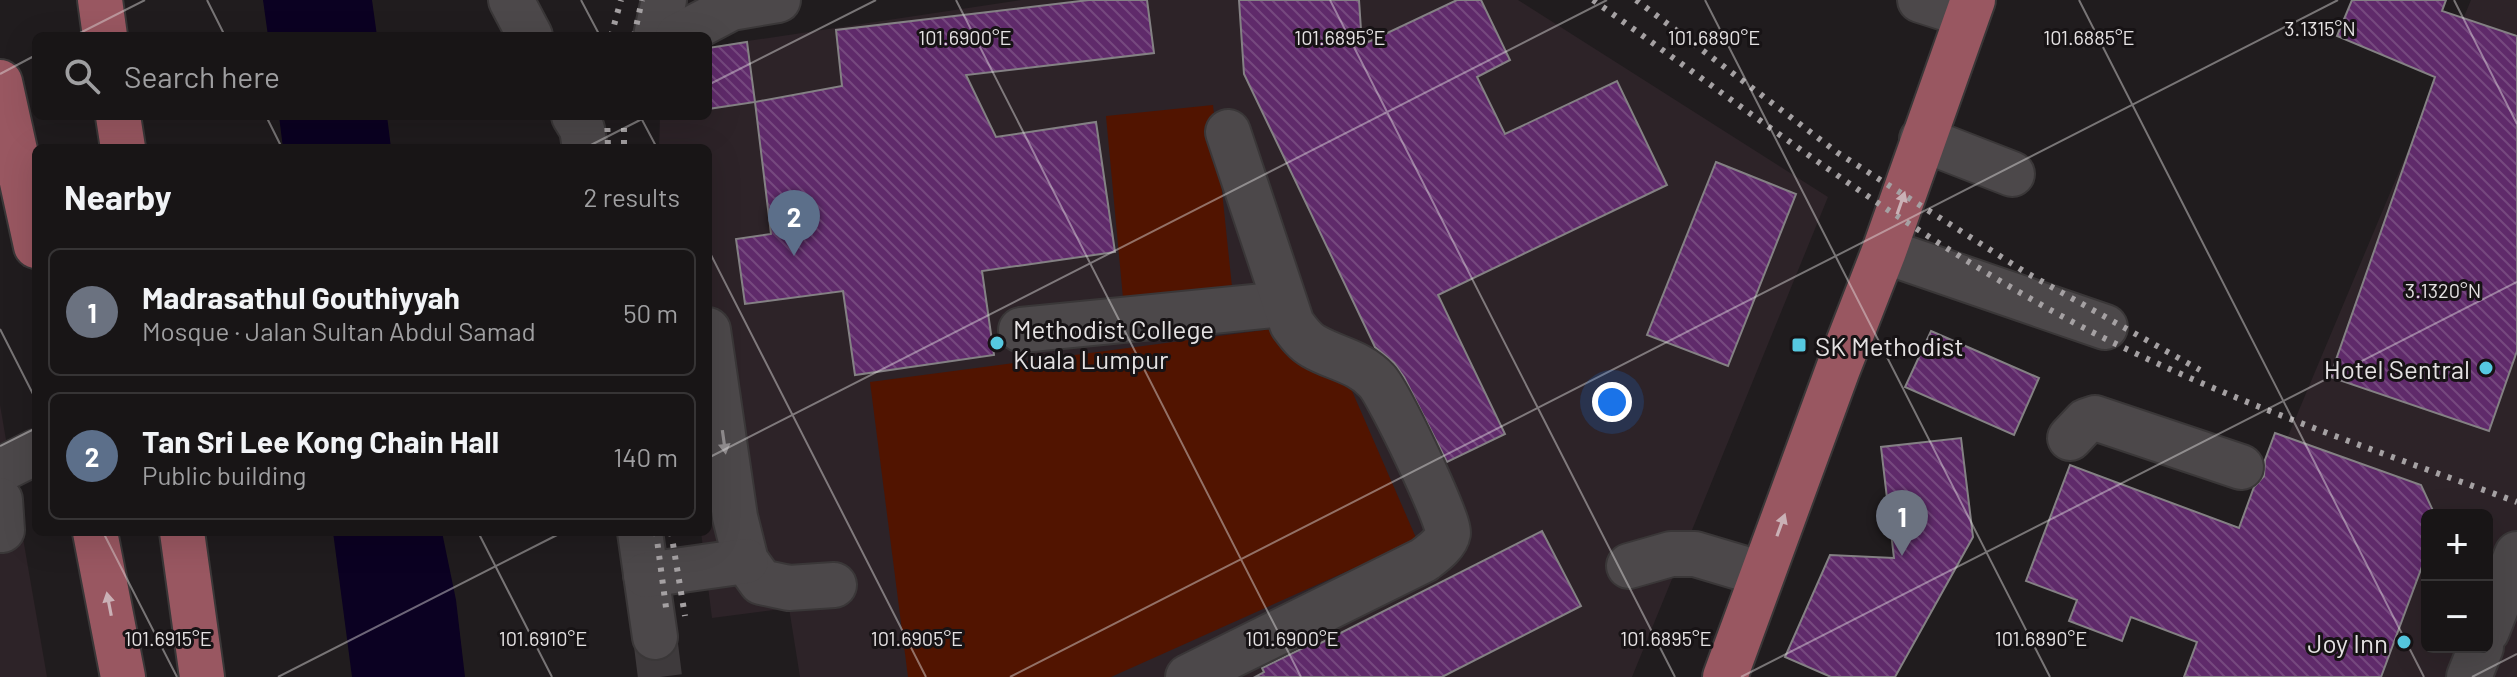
<!DOCTYPE html>
<html lang="en">
<head>
<meta charset="utf-8">
<style>
  :root { --surface:#181516; --page:#252223; --text:#f1f3f6; --muted:#9f9fa1; --line:#363435; --accent:#0f766e }
  body { margin:0; font-family:Barlow,sans-serif; background:var(--page); color:var(--text) }
  .controls { position:absolute; right:24px; bottom:24px; display:grid; overflow:hidden; border-radius:12px; box-shadow:0 8px 32px #0002 }
  .controls button { width:72px; height:72px; display:grid; place-items:center; padding:0; border:0; border-bottom:2px solid var(--line); background:var(--surface); color:var(--text); font:40px sans-serif }
  .you { position:absolute; left:1612px; top:402px; width:28px; height:28px; margin:-20px; border:6px solid #fff; border-radius:50%; background:#1a73e8; box-shadow:0 0 0 12px #1a73e833 }
  .badge { display:grid; place-items:center; width:52px; height:52px; border-radius:50%; background:var(--accent); color:#fff; font-size:26px; font-weight:700 }
  .pin { position:absolute; translate:-50% -66px; filter:drop-shadow(0 2px 4px #0008) }
  .pin::after { content:''; position:absolute; top:42px; width:28px; height:24px; background:inherit; clip-path:polygon(0 0,100% 0,50% 100%) }
  .list { margin:0; padding:0; list-style:none }
  h2 { display:flex; justify-content:space-between; align-items:center; height:104px; margin:0; padding:0 32px; font-size:34px }
  h2 small { font-size:26px; font-weight:400; color:var(--muted) }
  .list li { display:grid; grid-template-columns:52px 1fr auto; gap:24px; align-items:center; box-sizing:border-box; height:128px; margin:0 16px 16px; padding:0 16px; border:2px solid var(--line); border-radius:12px }
  .list b { display:block; font-size:30px; white-space:nowrap }
  .list p { margin:0; font-size:26px; white-space:nowrap; color:var(--muted) }
  .list em { font-size:26px; font-style:normal; color:var(--muted) }
  .icon { flex:none; width:44px; height:44px; fill:none; stroke:currentColor; stroke-width:2; stroke-linecap:round; stroke-linejoin:round }
  .map { position:relative; flex:none; width:2517px; height:677px; overflow:hidden }
  .search { position:absolute; background:var(--surface); box-shadow:0 8px 32px #0002; left:32px; top:32px; width:680px; height:88px; display:flex; align-items:center; gap:20px; box-sizing:border-box; padding:0 28px; border-radius:12px; color:var(--muted); font-size:30px }
  .panel { position:absolute; background:var(--surface); box-shadow:0 8px 32px #0002; left:32px; top:144px; width:680px; height:392px; border-radius:12px }
  .map>svg:first-child { display:block }
  .built { fill:#2d2328; fill-rule:evenodd }
  .garden { fill:#511400 }
  .water { fill:#0b0122 }
  .building { fill:url(#building-back-hatch); stroke:#848184; stroke-width:2 }
  .lines { fill:none; stroke-linecap:round; stroke-linejoin:round }
  .minor-tunnel { stroke:#3e3a3c; stroke-width:44; stroke-dasharray:44 22; stroke-linecap:butt }
  .minor-casing { stroke:#3a3738; stroke-width:48 }
  .major-casing { stroke:#3a3738; stroke-width:48 }
  .minor { stroke:#4c484a; stroke-width:44 }
  .major { stroke:#995761; stroke-width:44 }
  .rail { stroke:#a5a1a3; stroke-width:6; stroke-dasharray:4 8; stroke-linecap:butt }
  .oneway { fill:#cab1b6 }
  .oneway2 { fill:#918d8f }
  .ticks { fill:none; stroke:#e5e2e3; stroke-width:2; stroke-opacity:0.45 }
  .poi-dot { fill:#56c9e1; stroke:#171315; stroke-width:3 }
  .labels { text-anchor:middle; dominant-baseline:central; stroke-width:6; stroke-linejoin:round; paint-order:stroke }
  .poi-label { font-size:26px; fill:#e5e2e3; stroke:#171315; text-anchor:start }
  .ticks-label { font-size:20px; text-anchor:middle; fill:#e5e2e3; stroke:#171315; stroke-width:6; stroke-linejoin:round; paint-order:stroke }
</style>
</head>
<body>
<div class="map">
<svg width="2517" height="677" viewBox="0 0 2517 677">
  <defs>
    <pattern id="building-back-hatch" width="6" height="6" patternUnits="userSpaceOnUse" patternTransform="scale(2)"><rect width="6" height="6" fill="#5f2a6a"/><path d="M-1 5l2 2M0 0l6 6M5-1l2 2" fill="none" stroke="#76497f"/></pattern>
  </defs>
  <rect width="100%" height="100%" fill="#201c1e"/>
  <!-- built -->
  <g class="built">
    <path d="M1021,0H1518L1828,197L1632,677H800L789,608L712,618L701,532H708V148H659L660,116H708V47Z"/>
    <path d="M2471,0H2517V677H2187ZM2427,515H2487V647H2427Z"/>
    <path d="M0,405L47,677H0Z"/>
  </g>
  <!-- garden -->
  <g class="garden">
    <path d="M1213,105L1232,287L1123,298L1106,116Z"/>
    <path d="M1272,329L1342,368L1417,540L1111,677H908L870,382Z"/>
  </g>
  <!-- water -->
  <g class="water">
    <path d="M263,0H372L377,36H268Z"/>
    <path d="M279,116H387L391,148H283Z"/>
    <path d="M333,532H442L456,600L465,677H352Z"/>
  </g>
  <!-- building -->
  <g class="building">
    <path d="M1089,0H1147L1154,53L966,75L996,137L1096,122L1115,252L982,271L994,355L855,375L843,291L745,304L736,239L771,234L755,102L842,86L836,30Z"/>
    <path d="M1239,0H1359L1362,45L1457,0H1481L1510,60L1477,77L1505,134L1617,81L1667,185L1438,295L1505,434L1447,462L1404,377L1394,363L1375,347L1244,74Z"/>
    <path d="M2352,0H2446L2442,11L2517,36V351L2489,431L2330,377L2435,77L2337,36Z"/>
    <path d="M747,42L755,102L708,109V48Z"/>
    <path d="M1716,162L1796,194L1728,366L1647,335Z"/>
    <path d="M1931,331L2039,378L2014,435L1905,387Z"/>
    <path d="M2275,433L2421,485L2435,515H2427V553L2381,677H2184L2197,642L2131,617L2122,641L2069,621L2077,600L2026,581L2070,465L2239,528L2254,487L2264,476L2265,460Z"/>
    <path d="M1961,438L1973,537L1895,677H1831L1785,657L1830,555L1894,558L1881,447Z"/>
    <path d="M1542,531L1581,606L1442,677H1255L1264,672L1262,668L1311,644L1313,647Z"/>
  </g>
  <g class="lines">
    <!-- minor-tunnel -->
    <path class="minor-tunnel" d="M655,637L660,677"/>
    <!-- minor casing -->
    <g class="minor-casing">
      <g id="minor">
        <path d="M511,0L530,36"/>
        <path d="M1920,0L1967,15"/>
        <path d="M656,36L664,0"/>
        <path d="M678,36L731,8L778,0"/>
        <path d="M574,116L582,129L585,148"/>
        <path d="M1922,139L2012,174"/>
        <path d="M1884,251L2105,327"/>
        <path d="M708,330L735,517L746,561L761,582L789,588L834,585"/>
        <path d="M1021,330L1284,304"/>
        <path d="M2070,438L2086,421L2095,418L2241,467"/>
        <path d="M0,470L36,452"/>
        <path d="M0,500L2,530"/>
        <path d="M640,532L655,637"/>
        <path d="M1629,566L1671,554H1695L1762,574"/>
        <path d="M646,575L746,561"/>
        <path d="M2487,631L2517,554"/>
        <path d="M1188,677L1424,560C1433,553 1446,544 1448,533C1450,521 1389,394 1377,381C1359,361 1335,359 1313,346C1304,341 1298,332 1292,324L1228,132"/>
        <path d="M2469,677L2481,647"/>
      </g>
    </g>
    <!-- major casing -->
    <g class="major-casing">
      <g id="major">
        <path d="M100,0L105,36"/>
        <path d="M0,82L36,246"/>
        <path d="M118,116L123,148"/>
        <path d="M95,532L123,677"/>
        <path d="M182,532L202,677"/>
        <path d="M1725,677L1838,369L1884,251L1973,0"/>
      </g>
    </g>
    <!-- minor -->
    <use href="#minor" class="minor"/>
    <!-- major -->
    <use href="#major" class="major"/>
    <!-- rail -->
    <g class="rail">
      <path d="M1593,0C1739,104 1881,214 2038,303C2188,388 2355,443 2517,502"/>
      <path d="M1636,0L1838,153L2025,272L2200,370"/>
      <path d="M611,36L621,0"/>
      <path d="M634,36L642,0"/>
      <path d="M607,116L608,148"/>
      <path d="M624,116V148"/>
      <path d="M656,532L667,615"/>
      <path d="M671,532L685,616"/>
    </g>
  </g>
  <!-- one-way arrows -->
  <defs><path id="oneway-solid" d="M-6-.8H1V-3.2L6.5 0L1 3.2V.8H-6Z" transform="scale(2)"/></defs>
  <g class="oneway">
    <use href="#oneway-solid" transform="translate(1901 203) rotate(-71)"/>
    <use href="#oneway-solid" transform="translate(1781 525) rotate(-70)"/>
    <use href="#oneway-solid" transform="translate(109 604) rotate(-101)"/>
  </g>
  <use class="oneway2" href="#oneway-solid" transform="translate(724 442) rotate(82)"/>
  <!-- ticks -->
  <path class="ticks" d="M207,0L225,36M581,0L600,36M956,0L1301,677M1330,0L1675,677M1705,0L2050,677M2079,0L2424,677M2454,0L2517,124M74,36L145,0M0,74L36,55M708,85L876,0M266,116L282,148M640,116L657,148M585,148L648,116M708,249L926,677M0,329L36,400M0,446L36,428M708,458L1607,0M103,532L177,677M478,532L552,677M278,677L563,532M1010,677L2338,0M1741,677L2517,282M2472,677L2517,654"/>
  <!-- markers -->
  <g class="poi-dot">
    <circle cx="997" cy="343" r="8"/>
    <rect x="1791" y="337" width="16" height="16" rx="4"/>
    <circle cx="2486" cy="368" r="8"/>
    <circle cx="2404" cy="642" r="8"/>
  </g>
  <g class="labels">
    <!-- poi labels -->
    <g class="poi-label">
      <text x="1013" y="328">Methodist College<tspan x="1013" dy="30">Kuala Lumpur</tspan></text>
      <text x="1815" y="345">SK Methodist</text>
      <text x="2470" y="368" text-anchor="end">Hotel Sentral</text>
      <text x="2388" y="642" text-anchor="end">Joy Inn</text>
    </g>
  </g>
  <g class="ticks-label">
    <text x="2320" y="36">3.1315°N</text>
    <text x="965" y="45">101.6900°E</text>
    <text x="1340" y="45">101.6895°E</text>
    <text x="1714" y="45">101.6890°E</text>
    <text x="2089" y="45">101.6885°E</text>
    <text x="2443" y="298">3.1320°N</text>
    <text x="168" y="646">101.6915°E</text>
    <text x="543" y="646">101.6910°E</text>
    <text x="917" y="646">101.6905°E</text>
    <text x="1292" y="646">101.6900°E</text>
    <text x="1666" y="646">101.6895°E</text>
    <text x="2041" y="646">101.6890°E</text>
  </g>
</svg>
<div class="controls">
<button>+</button>
<button>−</button>
</div>
<div class="you"></div>
<div class="pin badge" style="left:1902px;top:556px;background:#6b7280">1</div>
<div class="pin badge" style="left:794px;top:256px;background:#5c6f8a">2</div>
<div class="search"><svg class="icon" aria-label="search" viewBox="0 0 24 24"><circle cx="10" cy="10" r="6"/><path d="M15 15l6 6"/></svg>Search here</div>
<section class="panel">
<h2>Nearby<small>2 results</small></h2>
<ul class="list">
<li><span class="badge" style="background:#6b7280">1</span><div><b>Madrasathul Gouthiyyah</b><p>Mosque · Jalan Sultan Abdul Samad</p></div><em>50 m</em></li>
<li><span class="badge" style="background:#5c6f8a">2</span><div><b>Tan Sri Lee Kong Chain Hall</b><p>Public building</p></div><em>140 m</em></li>
</ul>
</section>
</div>
</body>
</html>
